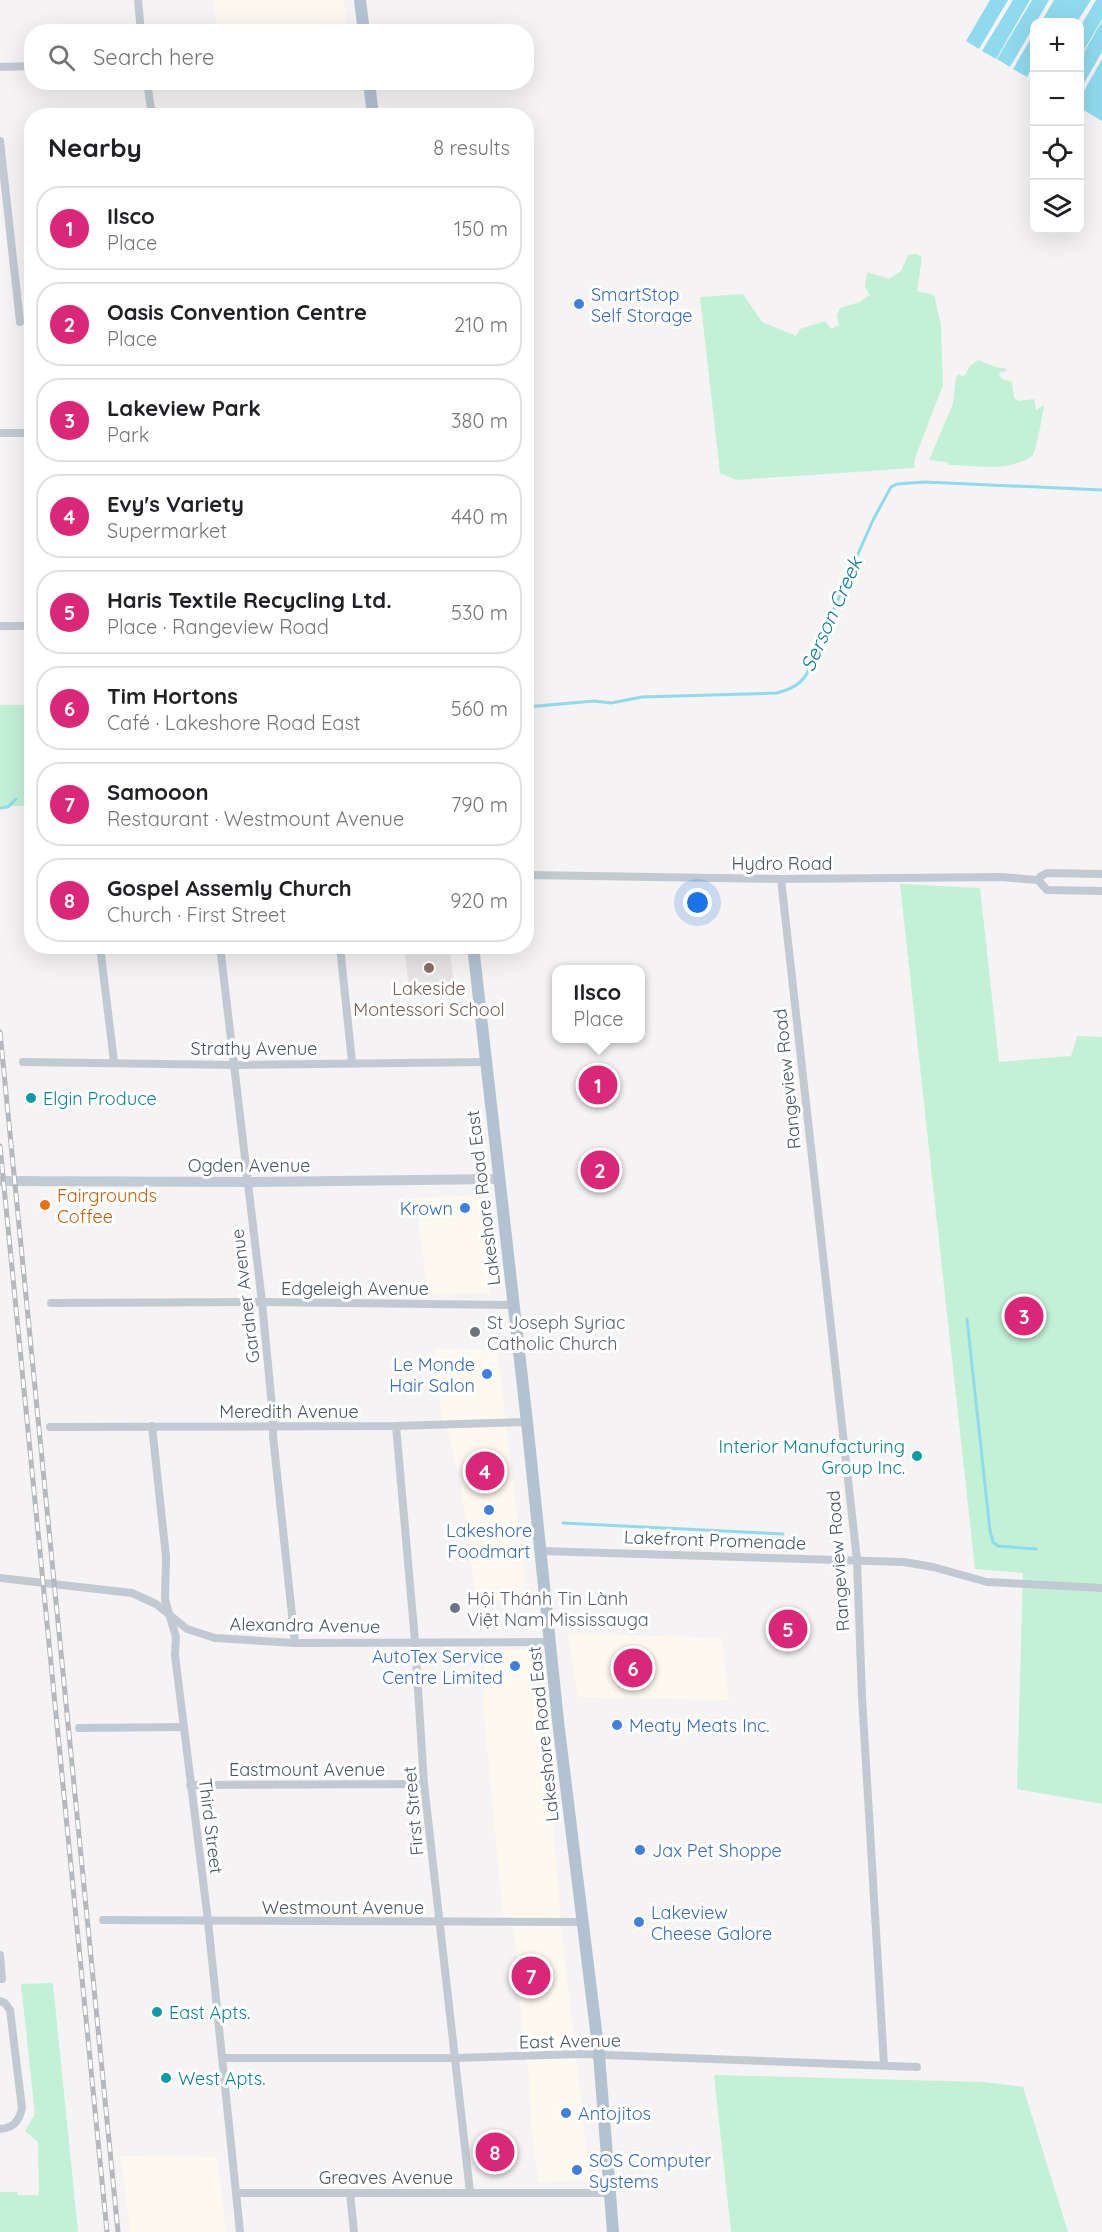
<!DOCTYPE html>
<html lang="en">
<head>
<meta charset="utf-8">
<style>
  :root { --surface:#fff; --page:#f2f2f2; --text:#202124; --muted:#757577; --line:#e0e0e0; --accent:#db2777 }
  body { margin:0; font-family:Quicksand,sans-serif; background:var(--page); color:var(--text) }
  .controls { position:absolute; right:18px; top:18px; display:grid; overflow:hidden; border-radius:12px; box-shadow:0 6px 24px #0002 }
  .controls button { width:54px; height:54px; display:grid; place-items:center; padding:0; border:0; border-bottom:2px solid var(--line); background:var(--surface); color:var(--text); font:30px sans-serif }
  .you { position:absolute; left:698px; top:903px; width:21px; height:21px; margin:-15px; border:4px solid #fff; border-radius:50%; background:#1a73e8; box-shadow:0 0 0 9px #1a73e833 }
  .badge { display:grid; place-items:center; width:39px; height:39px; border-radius:50%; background:var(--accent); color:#fff; font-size:20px; font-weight:700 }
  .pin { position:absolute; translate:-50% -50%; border:3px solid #fff; box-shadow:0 2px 6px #0006 }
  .popup { position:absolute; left:552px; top:965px; width:93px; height:78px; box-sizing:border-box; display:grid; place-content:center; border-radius:12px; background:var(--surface); filter:drop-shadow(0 2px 4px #0005); font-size:20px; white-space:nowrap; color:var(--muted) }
  .popup b { font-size:22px; color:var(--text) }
  .popup::after { content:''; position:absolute; left:50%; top:100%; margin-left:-12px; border:12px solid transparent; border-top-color:var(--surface) }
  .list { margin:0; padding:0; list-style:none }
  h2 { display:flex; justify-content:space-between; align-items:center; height:78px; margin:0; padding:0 24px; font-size:26px }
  h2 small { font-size:20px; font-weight:400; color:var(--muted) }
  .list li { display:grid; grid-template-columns:39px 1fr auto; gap:18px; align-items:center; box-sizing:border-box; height:84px; margin:0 12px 12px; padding:0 12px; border:2px solid var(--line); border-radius:24px }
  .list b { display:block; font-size:22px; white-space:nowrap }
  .list p { margin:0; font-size:20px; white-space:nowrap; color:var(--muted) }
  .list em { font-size:20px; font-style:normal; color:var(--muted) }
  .icon { flex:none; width:33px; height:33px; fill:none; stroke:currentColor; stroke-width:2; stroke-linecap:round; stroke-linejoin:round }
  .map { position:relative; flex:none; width:1102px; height:2232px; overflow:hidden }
  .search { position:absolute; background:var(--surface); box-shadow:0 6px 24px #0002; left:24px; top:24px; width:510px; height:66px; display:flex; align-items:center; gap:15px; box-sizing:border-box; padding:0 21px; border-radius:24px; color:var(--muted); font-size:22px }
  .panel { position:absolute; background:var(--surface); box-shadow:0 6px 24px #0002; left:24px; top:108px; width:510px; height:846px; border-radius:24px }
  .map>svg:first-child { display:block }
  .commercial { fill:#fdf9ef }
  .education { fill:#e6e4e5 }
  .green { fill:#c3f1d5 }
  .water { fill:#90daee }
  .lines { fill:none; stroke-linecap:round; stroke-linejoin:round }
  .stream { stroke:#90daee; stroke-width:3 }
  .street { stroke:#c1cad2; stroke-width:8 }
  .secondary { stroke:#c1cbd6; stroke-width:10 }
  .primary { stroke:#b3c2d1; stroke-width:12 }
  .rail-casing { stroke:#b5b8bd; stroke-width:5 }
  .rail { stroke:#fff; stroke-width:3; stroke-dasharray:9; stroke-linecap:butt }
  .shop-dot { fill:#3f7fe0; stroke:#fff; stroke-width:2 }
  .education-dot { fill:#8d6e63; stroke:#fff; stroke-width:2 }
  .culture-dot { fill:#0f9aa8; stroke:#fff; stroke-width:2 }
  .food-dot { fill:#e8710a; stroke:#fff; stroke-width:2 }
  .worship-dot { fill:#6b7280; stroke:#fff; stroke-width:2 }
  .labels { text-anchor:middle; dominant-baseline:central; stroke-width:6; stroke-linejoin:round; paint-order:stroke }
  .shop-label { font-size:18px; fill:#366cbe; stroke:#fff; text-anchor:start }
  .street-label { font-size:18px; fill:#4a5661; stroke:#fff }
  .education-label { font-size:18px; fill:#785e54; stroke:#fff }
  .culture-label { font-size:18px; fill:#0d838f; stroke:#fff; text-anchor:start }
  .food-label { font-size:18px; fill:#c56008; stroke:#fff; text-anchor:start }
  .worship-label { font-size:18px; fill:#5b616d; stroke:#fff; text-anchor:start }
  .water-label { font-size:20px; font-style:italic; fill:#0c7c9b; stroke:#fff }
</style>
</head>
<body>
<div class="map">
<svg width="1102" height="2232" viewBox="0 0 1102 2232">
  <rect width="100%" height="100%" fill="#f5f3f3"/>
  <!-- commercial -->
  <g class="commercial">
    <path d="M214,0H344L346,31H217Z"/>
    <path d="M479,1195L490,1293L428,1294L415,1198Z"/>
    <path d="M434,1349H497L527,1600H476L461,1486L448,1432L441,1414Z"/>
    <path d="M568,1633L722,1638L729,1700L578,1697Z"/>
    <path d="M484,1649H531L550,1792L562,1933L590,2180L538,2182L531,2123L529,2072L524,2051L514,1931L503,1915L484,1716Z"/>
    <path d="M121,2156L217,2157L226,2232H130Z"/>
  </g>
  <!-- education -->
  <path class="education" d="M404,947H449L455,989H409Z"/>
  <!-- green -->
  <g class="green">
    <path d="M916,254L922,257L917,291L934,295L941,325L943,385L915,458L914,468L736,480L720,473L700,297L743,294L762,322L796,336L800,329L825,321L831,329L839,325L837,315L840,308L860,302L870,295L865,287L867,272L889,279L901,271L908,255Z"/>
    <path d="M978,360L996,367L1007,369L1006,371L1000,372L999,375L1002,379L1012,382L1014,398L1019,401L1034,399L1036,410L1044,405C1041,422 1039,438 1033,455C1010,473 976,465 949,465L947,462L929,460L953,404L956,377L958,374L962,376L965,375L970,366Z"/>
    <rect x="0" y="705" width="31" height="101"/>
    <path d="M900,884L980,888L999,1062L1071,1056L1077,1036L1102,1037V1804L1017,1789L1023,1573L975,1569Z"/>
    <path d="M53,1983L78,2232H0V2192H17L18,2195H38L39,2190L38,2142L25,2131L35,2114L21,1984Z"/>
    <path d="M714,2075L984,2082L1023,2087L1068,2232H731Z"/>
  </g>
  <!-- water -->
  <g class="water">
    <path d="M990,0H1008L979,49L966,41Z"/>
    <path d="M1013,0H1030L996,59L982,51Z"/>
    <path d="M1032,0H1049L1010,67L997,59Z"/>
    <path d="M1054,0H1091L1077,22H1041Z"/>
    <path d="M1096,0H1102V19L1080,57V27Z"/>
    <path d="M1102,21V52L1080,90V59Z"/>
    <path d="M1034,33V63L1027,77L1013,69Z"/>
    <path d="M1102,59V121L1080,108V98Z"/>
  </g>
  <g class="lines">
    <!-- stream -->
    <g class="stream">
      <path d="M526,707L594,701L611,703L642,697L777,693C793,689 808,680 810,663L873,520L891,487L897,484L925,482L1102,490"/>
      <path d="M0,808L8,807L16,799"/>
      <path d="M967,1319L990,1531L993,1542L998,1546L1036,1549"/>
      <path d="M563,1523L783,1534"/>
    </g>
    <!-- street -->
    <g class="street">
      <path d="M138,0L141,32"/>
      <path d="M0,67L32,66"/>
      <path d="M147,82L152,116"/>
      <path d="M0,141L20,322"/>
      <path d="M0,433H32"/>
      <path d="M0,626H32"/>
      <path d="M526,875L781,879L1001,877L1038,880"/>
      <path d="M781,879L857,1560L862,1697L884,2065"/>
      <path d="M1038,880L1047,890L1102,891"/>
      <path d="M1038,880L1041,876L1047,873L1102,874"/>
      <path d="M100,946L114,1062"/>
      <path d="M220,946L262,1302L273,1417V1436L295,1643"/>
      <path d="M340,946L352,1062"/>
      <path d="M23,1062L235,1065L485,1062"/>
      <path d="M51,1303L262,1302L514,1305"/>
      <path d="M152,1426L166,1557L165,1600L176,1637L175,1655L208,1921L240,2232"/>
      <path d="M396,1426L415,1641L424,1784L470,2192"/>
      <path d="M50,1427L396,1426L527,1422"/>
      <path d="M541,1551L904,1562L933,1567L987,1582L1102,1588"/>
      <path d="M0,1578L132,1593L156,1604L187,1629L215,1638L295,1643L551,1642"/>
      <path d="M79,1728L184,1727"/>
      <path d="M190,1785L424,1784"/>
      <path d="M103,1920L583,1922"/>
      <path d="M0,1955L2,1979"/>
      <path d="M0,2001L5,2003L10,2010L22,2108C19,2122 13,2128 0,2129"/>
      <path d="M222,2058H456L580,2054L917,2067"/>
      <path d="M236,2193H608"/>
      <path d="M350,2193L354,2232"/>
    </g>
    <!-- secondary -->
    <path class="secondary" d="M0,1181L247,1182L499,1179"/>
    <!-- primary -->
    <g class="primary">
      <path d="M360,0L364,32"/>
      <path d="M369,82L373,116"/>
      <path d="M473,946L527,1422L558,1721L599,2055L613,2232"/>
    </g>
    <!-- rail casing -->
    <g class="rail-casing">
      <g id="rail">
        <path d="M0,1032L118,2232"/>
        <path d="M0,1146L107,2232"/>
      </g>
    </g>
    <!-- rail -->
    <use href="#rail" class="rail"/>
  </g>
  <!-- markers -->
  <g class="shop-dot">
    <circle cx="579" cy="304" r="6"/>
    <circle cx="465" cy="1208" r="6"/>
    <circle cx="487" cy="1374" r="6"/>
    <circle cx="489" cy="1510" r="6"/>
    <circle cx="515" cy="1666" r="6"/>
    <circle cx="617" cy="1725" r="6"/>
    <circle cx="640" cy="1850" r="6"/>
    <circle cx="639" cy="1922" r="6"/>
    <circle cx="566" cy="2113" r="6"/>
    <circle cx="577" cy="2170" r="6"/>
  </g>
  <circle class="education-dot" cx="429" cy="968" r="6"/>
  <g class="culture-dot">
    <circle cx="31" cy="1098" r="6"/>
    <circle cx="917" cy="1456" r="6"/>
    <circle cx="157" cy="2012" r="6"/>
    <circle cx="166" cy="2078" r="6"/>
  </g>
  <circle class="food-dot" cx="45" cy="1205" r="6"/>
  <g class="worship-dot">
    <circle cx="475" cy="1332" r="6"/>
    <circle cx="455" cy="1608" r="6"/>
  </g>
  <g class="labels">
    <!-- shop labels -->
    <g class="shop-label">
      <text x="591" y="294">SmartStop<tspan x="591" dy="21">Self Storage</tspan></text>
      <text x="453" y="1208" text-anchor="end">Krown</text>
      <text x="475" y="1364" text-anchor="end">Le Monde<tspan x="475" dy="21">Hair Salon</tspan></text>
      <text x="489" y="1530" text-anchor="middle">Lakeshore<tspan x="489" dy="21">Foodmart</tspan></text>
      <text x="503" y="1656" text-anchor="end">AutoTex Service<tspan x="503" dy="21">Centre Limited</tspan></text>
      <text x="629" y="1725">Meaty Meats Inc.</text>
      <text x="652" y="1850">Jax Pet Shoppe</text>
      <text x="651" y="1912">Lakeview<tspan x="651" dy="21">Cheese Galore</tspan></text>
      <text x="578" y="2113">Antojitos</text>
      <text x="589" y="2160">SOS Computer<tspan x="589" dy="21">Systems</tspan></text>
    </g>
    <!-- street labels -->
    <g class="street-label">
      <text x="782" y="863">Hydro Road</text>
      <text x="254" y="1048">Strathy Avenue</text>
      <text transform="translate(787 1079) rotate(-96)">Rangeview Road</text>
      <text x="249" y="1165">Ogden Avenue</text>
      <text transform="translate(483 1198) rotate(-97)">Lakeshore Road East</text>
      <text x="355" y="1288">Edgeleigh Avenue</text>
      <text transform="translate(245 1296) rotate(-97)">Gardner Avenue</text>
      <text x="289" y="1411">Meredith Avenue</text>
      <text transform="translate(715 1540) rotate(2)">Lakefront Promenade</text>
      <text transform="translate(838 1561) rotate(-94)">Rangeview Road</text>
      <text transform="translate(305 1625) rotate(1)">Alexandra Avenue</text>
      <text transform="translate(543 1734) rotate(-96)">Lakeshore Road East</text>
      <text x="307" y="1769">Eastmount Avenue</text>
      <text transform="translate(413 1811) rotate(-95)">First Street</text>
      <text transform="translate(211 1826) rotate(83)">Third Street</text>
      <text x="343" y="1907">Westmount Avenue</text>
      <text transform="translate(570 2041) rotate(-1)">East Avenue</text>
      <text x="386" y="2177">Greaves Avenue</text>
    </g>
    <!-- education labels -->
    <g class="education-label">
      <text x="429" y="988">Lakeside<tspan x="429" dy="21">Montessori School</tspan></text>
    </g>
    <!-- culture labels -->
    <g class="culture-label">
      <text x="43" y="1098">Elgin Produce</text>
      <text x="905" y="1446" text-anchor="end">Interior Manufacturing<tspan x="905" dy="21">Group Inc.</tspan></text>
      <text x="169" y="2012">East Apts.</text>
      <text x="178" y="2078">West Apts.</text>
    </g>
    <!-- food labels -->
    <g class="food-label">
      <text x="57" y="1195">Fairgrounds<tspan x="57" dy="21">Coffee</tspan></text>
    </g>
    <!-- worship labels -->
    <g class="worship-label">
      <text x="487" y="1322">St Joseph Syriac<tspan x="487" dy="21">Catholic Church</tspan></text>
      <text x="467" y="1598">Hội Thánh Tin Lành<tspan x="467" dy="21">Việt Nam Mississauga</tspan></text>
    </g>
    <!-- water labels -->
    <g class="water-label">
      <text transform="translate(831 614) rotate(-66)">Serson Creek</text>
    </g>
  </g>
</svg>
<div class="controls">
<button>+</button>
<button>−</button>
<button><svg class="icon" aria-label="locate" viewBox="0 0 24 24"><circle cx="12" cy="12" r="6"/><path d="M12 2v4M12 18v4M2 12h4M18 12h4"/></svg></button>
<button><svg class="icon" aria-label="layers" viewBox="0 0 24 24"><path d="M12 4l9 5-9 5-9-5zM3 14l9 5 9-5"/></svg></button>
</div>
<div class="you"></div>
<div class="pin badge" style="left:598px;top:1085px">1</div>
<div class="popup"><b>Ilsco</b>Place</div>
<div class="pin badge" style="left:600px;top:1170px">2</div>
<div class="pin badge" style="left:1024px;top:1316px">3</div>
<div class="pin badge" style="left:485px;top:1471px">4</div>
<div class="pin badge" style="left:788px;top:1629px">5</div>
<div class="pin badge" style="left:633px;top:1668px">6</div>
<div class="pin badge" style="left:531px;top:1976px">7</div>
<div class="pin badge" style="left:495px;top:2152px">8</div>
<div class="search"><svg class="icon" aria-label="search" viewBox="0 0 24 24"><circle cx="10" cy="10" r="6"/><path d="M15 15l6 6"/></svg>Search here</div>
<section class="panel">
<h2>Nearby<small>8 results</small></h2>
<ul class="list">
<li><span class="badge">1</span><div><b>Ilsco</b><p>Place</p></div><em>150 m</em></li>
<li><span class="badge">2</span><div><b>Oasis Convention Centre</b><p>Place</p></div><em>210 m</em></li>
<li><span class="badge">3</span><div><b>Lakeview Park</b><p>Park</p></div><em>380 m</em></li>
<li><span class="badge">4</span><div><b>Evy's Variety</b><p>Supermarket</p></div><em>440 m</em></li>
<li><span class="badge">5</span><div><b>Haris Textile Recycling Ltd.</b><p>Place · Rangeview Road</p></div><em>530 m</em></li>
<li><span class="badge">6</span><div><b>Tim Hortons</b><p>Café · Lakeshore Road East</p></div><em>560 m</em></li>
<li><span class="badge">7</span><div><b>Samooon</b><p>Restaurant · Westmount Avenue</p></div><em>790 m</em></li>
<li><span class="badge">8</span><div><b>Gospel Assemly Church</b><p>Church · First Street</p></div><em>920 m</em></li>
</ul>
</section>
</div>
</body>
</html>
